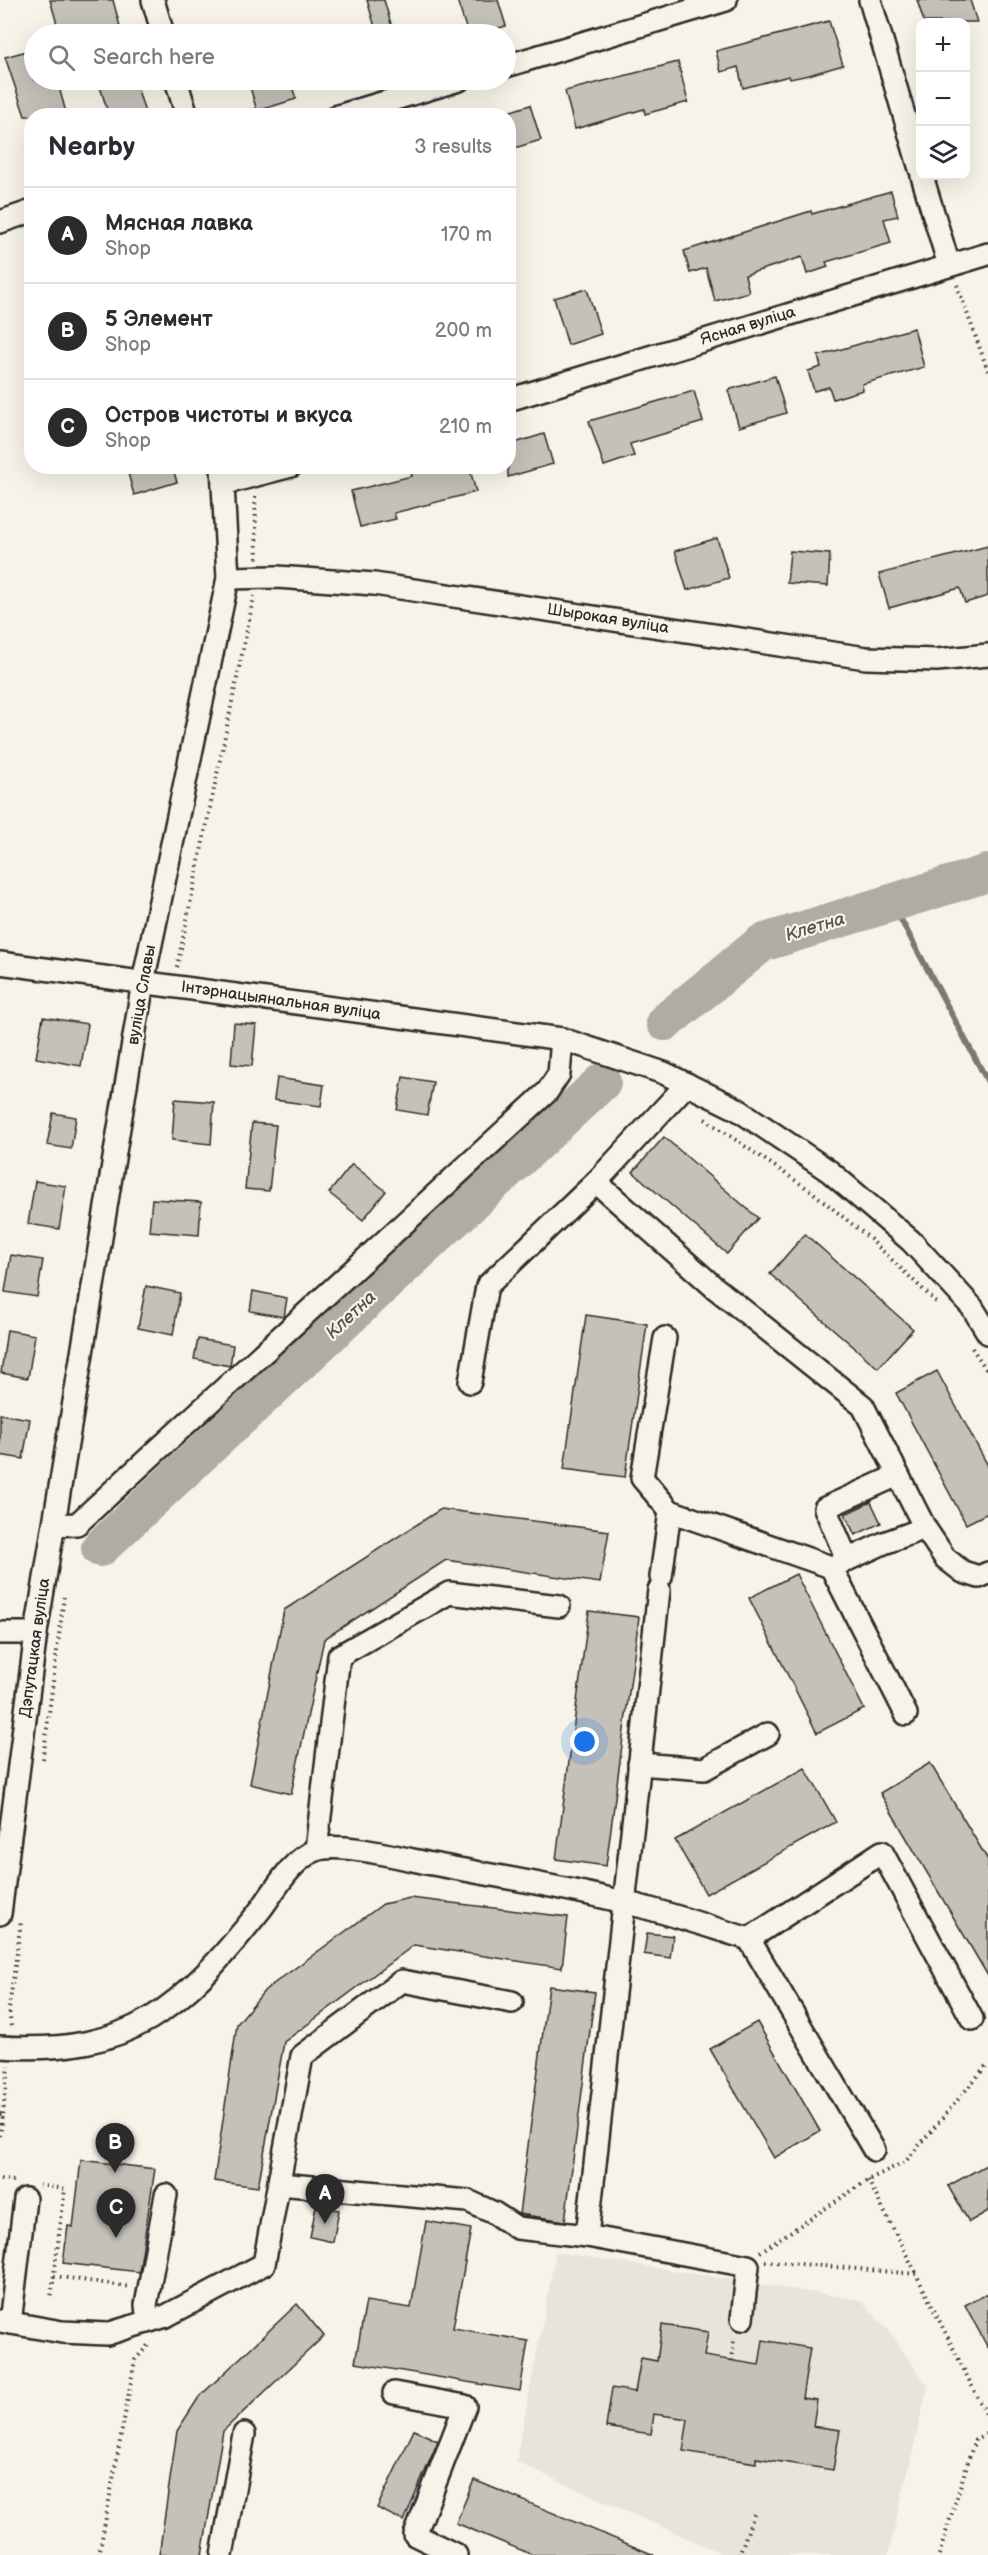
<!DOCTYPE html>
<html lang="en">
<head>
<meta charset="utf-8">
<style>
  :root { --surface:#fff; --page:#f2f2f3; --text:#2b2b33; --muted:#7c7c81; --line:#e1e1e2; --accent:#2b2b2b }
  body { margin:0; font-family:"Balsamiq Sans",sans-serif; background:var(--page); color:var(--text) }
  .controls { position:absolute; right:18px; top:18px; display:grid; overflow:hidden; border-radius:12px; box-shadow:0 6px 24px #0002 }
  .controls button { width:54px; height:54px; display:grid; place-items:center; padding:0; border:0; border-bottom:2px solid var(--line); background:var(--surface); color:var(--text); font:30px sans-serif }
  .you { position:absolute; left:585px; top:1742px; width:21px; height:21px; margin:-15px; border:4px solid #fff; border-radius:50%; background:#1a73e8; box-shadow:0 0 0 9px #1a73e833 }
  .badge { display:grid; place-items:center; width:39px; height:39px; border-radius:50%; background:var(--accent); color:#fff; font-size:20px; font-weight:700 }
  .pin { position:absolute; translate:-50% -50px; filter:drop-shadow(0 2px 3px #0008) }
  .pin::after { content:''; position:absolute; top:32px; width:21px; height:18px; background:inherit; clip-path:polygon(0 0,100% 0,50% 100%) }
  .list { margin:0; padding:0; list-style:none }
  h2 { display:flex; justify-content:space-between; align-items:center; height:78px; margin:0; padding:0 24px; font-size:26px }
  h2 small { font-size:20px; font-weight:400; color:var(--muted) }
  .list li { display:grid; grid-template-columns:39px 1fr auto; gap:18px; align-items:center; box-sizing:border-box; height:96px; padding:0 24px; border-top:2px solid var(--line) }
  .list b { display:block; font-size:22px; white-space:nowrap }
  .list p { margin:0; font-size:20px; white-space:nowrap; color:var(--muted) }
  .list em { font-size:20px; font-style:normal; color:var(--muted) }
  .icon { flex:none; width:33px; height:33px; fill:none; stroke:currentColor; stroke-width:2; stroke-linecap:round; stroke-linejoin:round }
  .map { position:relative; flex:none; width:988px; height:2555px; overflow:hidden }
  .search { position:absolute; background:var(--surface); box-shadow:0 6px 24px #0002; left:24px; top:24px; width:492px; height:66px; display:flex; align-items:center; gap:15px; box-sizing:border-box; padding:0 21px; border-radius:33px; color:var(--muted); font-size:22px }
  .panel { position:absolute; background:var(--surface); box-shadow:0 6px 24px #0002; left:24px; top:108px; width:492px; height:366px; border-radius:24px }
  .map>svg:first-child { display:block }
  .built { fill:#e8e4da }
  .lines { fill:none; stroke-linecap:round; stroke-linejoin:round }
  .stream { stroke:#7a7874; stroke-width:6 }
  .river { stroke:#afaca4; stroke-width:38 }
  .building { fill:#c4c1b9; stroke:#2b2b2b; stroke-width:1.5 }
  .minor-casing { stroke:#2b2b2b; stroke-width:26 }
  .path { stroke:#2b2b2b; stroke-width:4; stroke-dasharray:1.5 4.5; stroke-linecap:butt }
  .minor { stroke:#f7f3e8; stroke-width:21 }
  .labels { text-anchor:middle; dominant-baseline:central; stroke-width:4.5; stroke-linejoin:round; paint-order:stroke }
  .street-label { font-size:16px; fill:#2b2b2b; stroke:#f7f3e8 }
  .water-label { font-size:18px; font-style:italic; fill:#53524f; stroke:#f7f3e8 }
</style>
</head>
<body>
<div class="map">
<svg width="988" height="2555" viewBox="0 0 988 2555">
  <rect width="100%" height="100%" fill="#f7f3e8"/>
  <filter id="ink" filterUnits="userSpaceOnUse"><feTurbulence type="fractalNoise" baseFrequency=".0167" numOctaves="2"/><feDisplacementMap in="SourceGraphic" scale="12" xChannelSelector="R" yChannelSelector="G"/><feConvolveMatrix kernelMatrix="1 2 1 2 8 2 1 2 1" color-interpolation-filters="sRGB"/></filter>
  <g filter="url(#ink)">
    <!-- built -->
    <path class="built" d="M556,2252L861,2300L889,2331L928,2386L888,2555H725L516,2462Z"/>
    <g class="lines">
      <!-- stream -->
      <path class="stream" d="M892,903L988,1082"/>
      <!-- river -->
      <g class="river">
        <path d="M665,1022L762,943L988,873"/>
        <path d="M100,1548L602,1082"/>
      </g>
    </g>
    <!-- building -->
    <g class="building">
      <path d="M50,0H113L122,34H60Z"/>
      <path d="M367,0H384L394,34H377Z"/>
      <path d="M457,0H498L506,26L478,34H468Z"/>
      <path d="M917,0H970L977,22H924Z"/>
      <path d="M829,21L843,65L809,75L790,79L789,76L743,88L738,67L721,72L716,51Z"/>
      <path d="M34,49V80H57L67,116H25L5,57Z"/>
      <path d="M678,62L688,102L645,114L644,109L575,129L565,91Z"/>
      <path d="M98,80H118L119,85L135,80L146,116H109Z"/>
      <path d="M248,80H290L296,99L257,111Z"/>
      <path d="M530,105L541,140L508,150V112Z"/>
      <path d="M891,191L898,216L884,219L891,243L826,262L828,267L807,274L802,257L745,275L749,292L715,301L706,268L690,273L684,251L811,211L812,214Z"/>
      <path d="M587,289L601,334L568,345L554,298Z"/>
      <path d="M914,328L924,367L862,384L863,390L833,399L829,387L814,391L808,371L821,367L818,356Z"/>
      <path d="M775,376L786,413L739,427L728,390Z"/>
      <path d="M694,391L703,422L630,444L634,456L604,466L589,421Z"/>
      <path d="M544,434L553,464L508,477V445Z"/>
      <path d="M126,466H172L177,482L134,495Z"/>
      <path d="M423,466H469L476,492L394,513L396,519L360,527L351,491L412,476L411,470Z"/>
      <path d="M717,538L729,578L687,590L675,551Z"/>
      <path d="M988,546V596L965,603L960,588L889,608L879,574Z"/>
      <path d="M790,551L830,554L828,586L787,583Z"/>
      <path d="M43,1017L88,1024L81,1066L36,1058Z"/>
      <path d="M234,1023L256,1025L252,1066L231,1064Z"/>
      <path d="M403,1077L433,1082L427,1115L397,1110Z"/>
      <path d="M277,1078L324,1085L321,1106L274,1100Z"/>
      <path d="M175,1099L214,1102L211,1144L172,1140Z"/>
      <path d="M53,1113L76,1117L71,1149L47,1145Z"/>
      <path d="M252,1123L276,1125L269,1191L245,1189Z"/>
      <path d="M664,1137L758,1218L727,1254L633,1172Z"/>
      <path d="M352,1164L386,1191L363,1220L329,1193Z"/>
      <path d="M35,1181L66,1186L59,1229L28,1224Z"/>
      <path d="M152,1199L201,1202L199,1235L149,1231Z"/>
      <path d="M805,1234L913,1329L878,1368L770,1274Z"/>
      <path d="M11,1255L43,1260L37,1297L5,1292Z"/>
      <path d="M146,1286L180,1293L173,1335L138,1328Z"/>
      <path d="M253,1291L287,1298L284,1317L250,1311Z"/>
      <path d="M586,1315L647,1324L625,1477L564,1469Z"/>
      <path d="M7,1330L35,1335L28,1378L1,1373Z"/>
      <path d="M198,1339L233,1345L230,1366L194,1359Z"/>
      <path d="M937,1371L988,1466V1513L966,1524L896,1393Z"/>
      <path d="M0,1414L30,1419L23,1459L0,1455Z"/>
      <path d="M871,1502L881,1523L855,1535L845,1514Z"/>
      <path d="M441,1509L609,1531L600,1583L446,1560L324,1639L291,1794L250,1784L284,1610Z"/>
      <path d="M796,1574L864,1709L817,1733L749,1598Z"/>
      <path d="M589,1611L639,1617L606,1866L556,1859Z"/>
      <path d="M930,1763L988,1860V1976L880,1793Z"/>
      <path d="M805,1768L836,1822L706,1894L675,1840Z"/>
      <path d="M410,1898L568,1917L562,1968L414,1945L284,2042L258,2187L214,2181L237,2024L265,1990L383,1904Z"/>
      <path d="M647,1933L673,1936L670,1958L644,1954Z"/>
      <path d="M549,1986L595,1992L565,2221L519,2214Z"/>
      <path d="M757,2022L820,2131L774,2158L710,2049Z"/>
      <path d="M81,2160L155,2169L139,2272L63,2263L68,2226L73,2227Z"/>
      <path d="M988,2164V2211L969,2222L948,2186Z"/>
      <path d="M316,2206L339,2210L333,2242L310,2237Z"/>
      <path d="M426,2221L471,2229L453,2328L528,2341L520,2391L355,2363L366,2301L411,2308Z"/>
      <path d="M988,2293V2348L965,2305Z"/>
      <path d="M297,2304L324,2336L223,2431L202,2555H159L177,2431L199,2397Z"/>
      <path d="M662,2325L708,2332L704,2356L759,2365L763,2340L810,2348L802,2398L817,2400L813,2426L840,2430L833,2470L756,2458V2463L683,2451L688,2419L654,2414L651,2434L606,2427L612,2388L635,2392L641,2358L657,2361Z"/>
      <path d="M414,2430L438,2441L404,2521L377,2508Z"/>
      <path d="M474,2480L654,2555H533L456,2523Z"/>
    </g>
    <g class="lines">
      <!-- minor casing -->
      <g class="minor-casing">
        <g id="minor">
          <path d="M153,0L163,34"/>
          <path d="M870,0L920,169"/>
          <path d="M506,66L726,0"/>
          <path d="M176,80L187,116"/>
          <path d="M338,116L459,80"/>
          <path d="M922,176L949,265"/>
          <path d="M0,222L32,211"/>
          <path d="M508,400L988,254"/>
          <path d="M223,484L291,466"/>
          <path d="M228,578L277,577L374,584L866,658L937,660L988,655"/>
          <path d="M0,963L562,1039L664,1073L737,1109L829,1171L911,1241L972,1307L988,1333"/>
          <path d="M596,1182L714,1287L863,1406L925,1528L945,1558L963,1572L979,1577L988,1573"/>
          <path d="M470,1382L487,1286L596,1182L687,1084"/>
          <path d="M670,1511L831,1567L906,1714"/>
          <path d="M54,1525L77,1524L547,1092L559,1074L562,1039"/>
          <path d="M847,1559L825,1508L898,1475"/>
          <path d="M834,1566L884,1543L925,1528"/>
          <path d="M661,1577L670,1511L642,1478L665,1338"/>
          <path d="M659,1590L587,2236L748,2266L742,2319"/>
          <path d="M0,1633H36"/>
          <path d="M639,1764L704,1769L768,1734"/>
          <path d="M316,1850L339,1656L449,1593L559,1606"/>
          <path d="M0,1914L36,1633L143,982L228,578L222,466"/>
          <path d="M749,1939L882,1852L972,2019"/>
          <path d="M0,2047C133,2055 182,2008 261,1909C276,1889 291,1860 316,1850C338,1841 406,1859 432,1864C495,1876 560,1886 623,1902C666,1912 707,1926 749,1939L874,2150"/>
          <path d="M279,2184L468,2201L494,2213L517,2228L587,2236"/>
          <path d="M0,2321L62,2332L107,2334L166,2316L264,2264L302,2056L402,1981L512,2002"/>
          <path d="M148,2322L146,2305L166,2195"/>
          <path d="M10,2323L25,2199"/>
          <path d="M394,2393L465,2406L415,2535L456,2555"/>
          <path d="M222,2555L244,2434"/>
        </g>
      </g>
      <!-- path -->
      <g class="path">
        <path d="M957,285L988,371"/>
        <path d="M255,497L257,559"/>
        <path d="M177,967L254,596"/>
        <path d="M705,1119L811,1191L868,1237L936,1302"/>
        <path d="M972,1348L988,1372"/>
        <path d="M43,1759L64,1597"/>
        <path d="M11,2026L9,2009L21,1921"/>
        <path d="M0,2114H3L0,2136"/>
        <path d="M3,2114L8,2066"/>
        <path d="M0,2179L14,2181"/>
        <path d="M868,2180L916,2273"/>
        <path d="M39,2185L65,2189L51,2298"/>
        <path d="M760,2252L868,2180L906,2161L988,2064"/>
        <path d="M765,2261L916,2274L988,2418"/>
        <path d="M54,2276L130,2287"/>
        <path d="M732,2361L734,2337"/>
        <path d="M99,2555L135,2360L150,2343"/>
        <path d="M739,2555L755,2512"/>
        <path d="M939,2555L975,2439L988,2433"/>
      </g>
      <!-- minor -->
      <use href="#minor" class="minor"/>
    </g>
  </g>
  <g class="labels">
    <!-- street labels -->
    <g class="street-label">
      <text transform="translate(748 326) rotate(-17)">Ясная вуліца</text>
      <text transform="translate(608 619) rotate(9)">Шырокая вуліца</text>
      <text transform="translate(142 995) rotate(-80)">вуліца Славы</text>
      <text transform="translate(281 1001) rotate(8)">Інтэрнацыянальная вуліца</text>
      <text transform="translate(35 1648) rotate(-82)">Дэпутацкая вуліца</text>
    </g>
    <!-- water labels -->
    <g class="water-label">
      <text transform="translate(815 927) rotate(-17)">Клетна</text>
      <text transform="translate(351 1315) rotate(-43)">Клетна</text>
    </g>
  </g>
</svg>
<div class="controls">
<button>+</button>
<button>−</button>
<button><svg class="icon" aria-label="layers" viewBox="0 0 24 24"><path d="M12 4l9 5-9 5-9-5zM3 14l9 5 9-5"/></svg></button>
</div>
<div class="you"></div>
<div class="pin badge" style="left:325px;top:2224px">A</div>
<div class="pin badge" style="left:115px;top:2173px">B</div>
<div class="pin badge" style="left:116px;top:2238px">C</div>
<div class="search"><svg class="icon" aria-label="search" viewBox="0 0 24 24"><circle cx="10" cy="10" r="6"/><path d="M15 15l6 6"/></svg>Search here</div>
<section class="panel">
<h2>Nearby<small>3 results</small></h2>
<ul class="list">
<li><span class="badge">A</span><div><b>Мясная лавка</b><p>Shop</p></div><em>170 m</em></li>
<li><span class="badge">B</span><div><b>5 Элемент</b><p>Shop</p></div><em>200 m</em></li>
<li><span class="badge">C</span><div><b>Остров чистоты и вкуса</b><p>Shop</p></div><em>210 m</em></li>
</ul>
</section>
</div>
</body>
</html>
